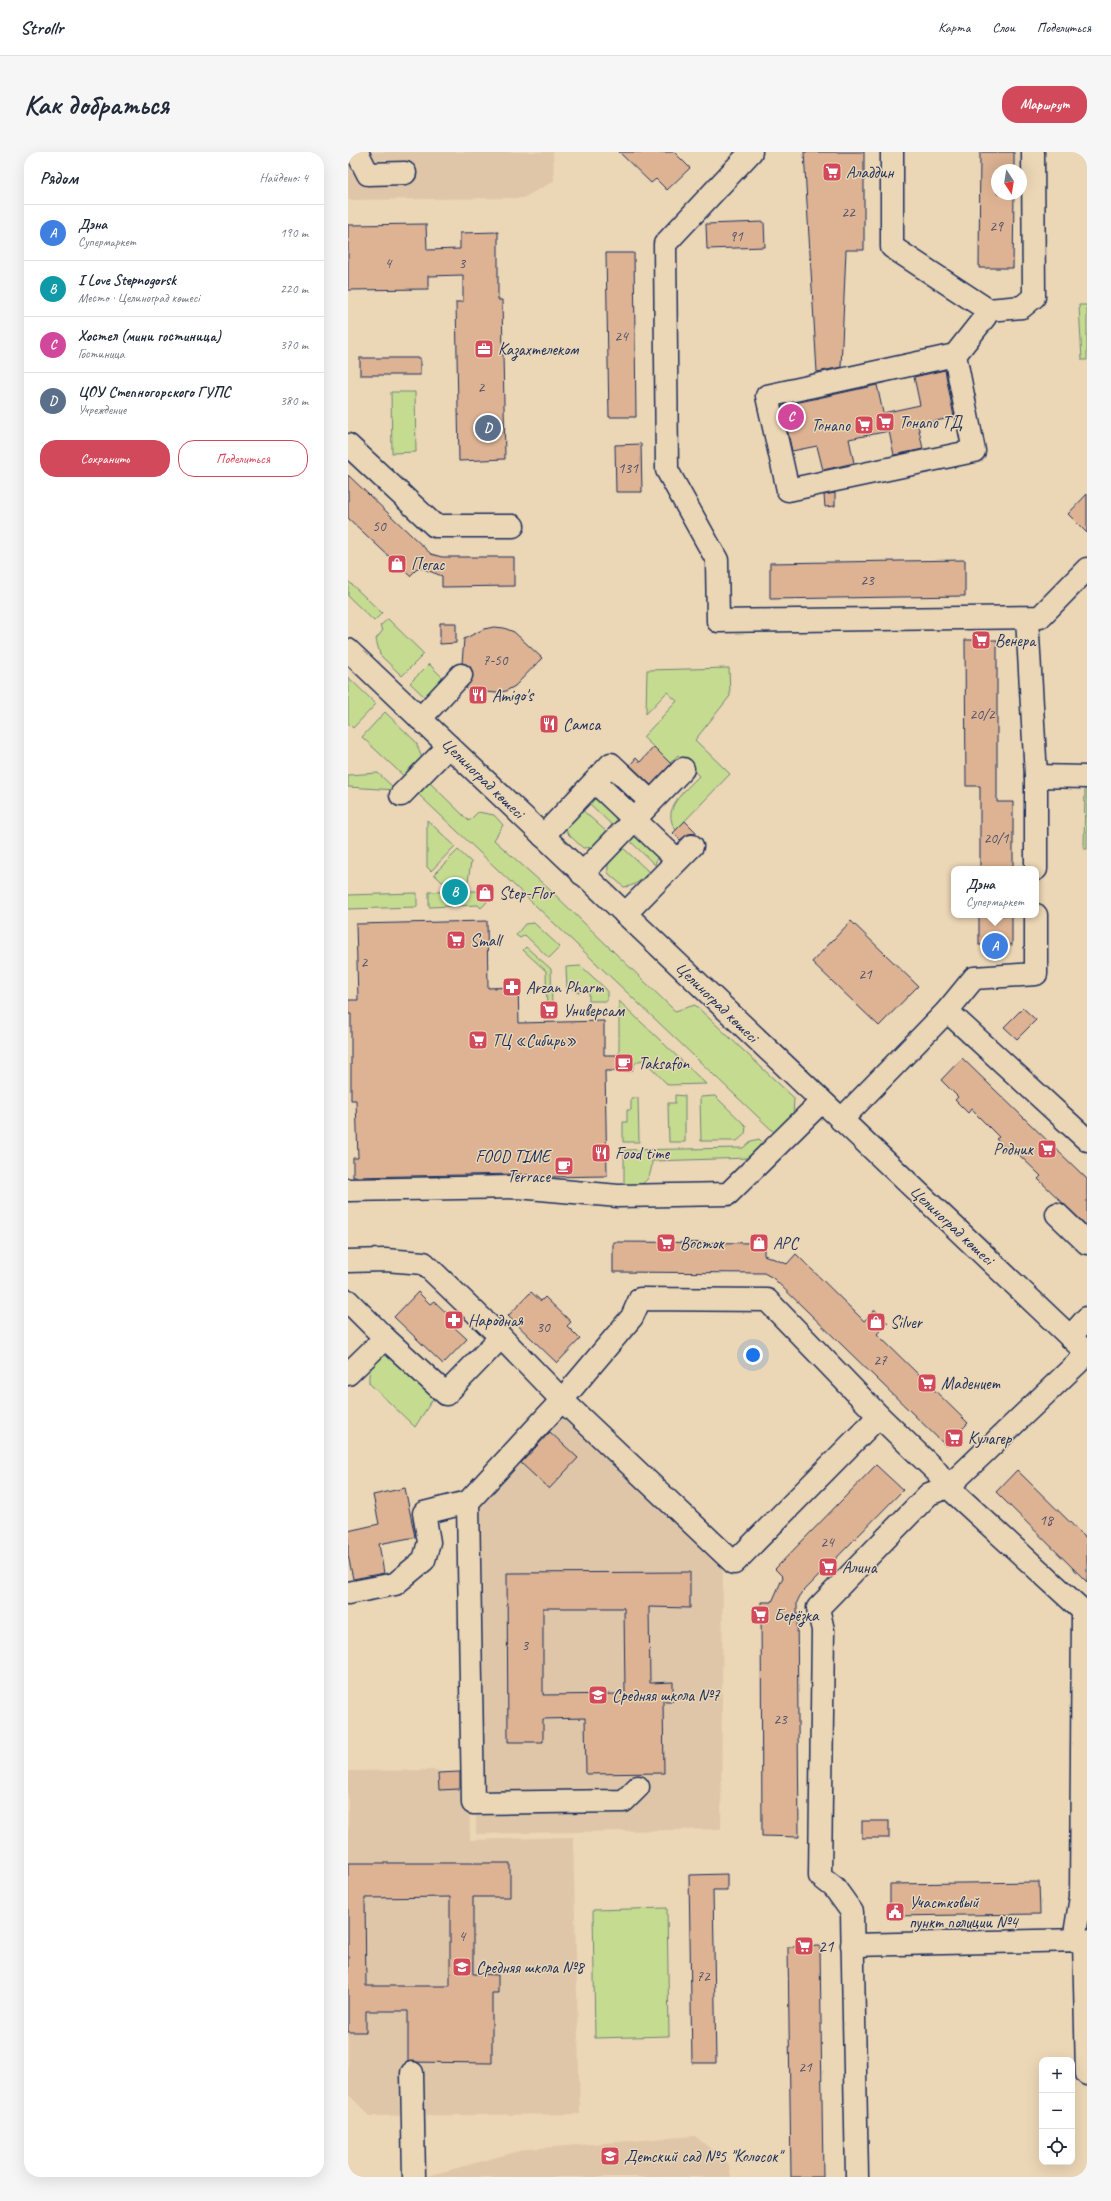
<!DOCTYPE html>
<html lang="ru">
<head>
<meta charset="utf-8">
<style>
  :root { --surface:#fff; --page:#f6f6f7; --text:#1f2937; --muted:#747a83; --line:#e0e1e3; --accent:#d1495b }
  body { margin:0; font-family:Caveat,sans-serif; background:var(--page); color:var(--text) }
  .controls { position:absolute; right:12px; bottom:12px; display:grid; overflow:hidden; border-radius:8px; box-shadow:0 4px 16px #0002 }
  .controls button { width:36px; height:36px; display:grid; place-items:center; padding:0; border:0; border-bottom:1px solid var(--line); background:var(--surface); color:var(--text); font:20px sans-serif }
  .compass { position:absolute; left:643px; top:12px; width:36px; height:36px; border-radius:50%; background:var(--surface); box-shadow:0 4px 16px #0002; rotate:168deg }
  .you { position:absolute; left:405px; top:1203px; width:14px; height:14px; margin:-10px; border:3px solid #fff; border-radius:50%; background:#1a73e8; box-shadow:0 0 0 6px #1a73e833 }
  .badge { display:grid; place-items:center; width:26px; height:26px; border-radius:50%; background:var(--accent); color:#fff; font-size:13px; font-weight:700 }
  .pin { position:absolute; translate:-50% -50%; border:2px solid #fff; box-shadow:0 1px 4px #0006 }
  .popup { position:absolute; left:603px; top:714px; width:88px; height:52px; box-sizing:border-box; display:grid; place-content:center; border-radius:8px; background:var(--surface); filter:drop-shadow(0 1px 3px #0005); font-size:13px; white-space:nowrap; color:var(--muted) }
  .popup b { font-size:15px; color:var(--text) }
  .popup::after { content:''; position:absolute; left:50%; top:100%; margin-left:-8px; border:8px solid transparent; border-top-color:var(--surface) }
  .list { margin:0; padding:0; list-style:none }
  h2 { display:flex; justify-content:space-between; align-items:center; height:52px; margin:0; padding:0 16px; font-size:17px }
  h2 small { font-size:13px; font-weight:400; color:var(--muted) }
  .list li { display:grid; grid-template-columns:26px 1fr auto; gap:12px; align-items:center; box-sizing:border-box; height:56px; padding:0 16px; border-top:1px solid var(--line) }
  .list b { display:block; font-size:15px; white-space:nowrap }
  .list p { margin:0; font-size:13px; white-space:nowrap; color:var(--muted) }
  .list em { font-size:13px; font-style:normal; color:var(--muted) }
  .actions { display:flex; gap:8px; padding:12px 16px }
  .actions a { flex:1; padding:9px 0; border:1px solid var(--accent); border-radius:16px; text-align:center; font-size:14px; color:var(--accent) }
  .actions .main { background:var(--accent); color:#fff }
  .icon { flex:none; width:22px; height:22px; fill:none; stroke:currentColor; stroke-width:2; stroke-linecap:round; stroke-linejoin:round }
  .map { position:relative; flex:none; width:739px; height:2025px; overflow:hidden; border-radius:16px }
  header { display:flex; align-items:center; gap:24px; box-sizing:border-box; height:56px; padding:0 20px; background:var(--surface); border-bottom:1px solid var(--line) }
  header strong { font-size:19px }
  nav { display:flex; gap:22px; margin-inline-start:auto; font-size:14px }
  .intro { display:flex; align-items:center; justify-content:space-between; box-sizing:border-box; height:96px; padding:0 24px }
  h1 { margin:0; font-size:28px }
  .button { padding:10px 18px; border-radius:16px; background:var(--accent); color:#fff; font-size:14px; font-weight:700 }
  main { display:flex; gap:24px; padding:0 24px }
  aside { flex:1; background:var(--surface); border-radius:16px; box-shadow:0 4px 16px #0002 }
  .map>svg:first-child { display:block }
  .built { fill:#dfc6a8 }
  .green { fill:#c5db90; stroke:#708577 }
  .building { fill:#ddb393; stroke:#1b2f5e; fill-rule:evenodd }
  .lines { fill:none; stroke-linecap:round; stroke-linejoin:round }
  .minor-casing { stroke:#1b2f5e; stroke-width:25 }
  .minor { stroke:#ebd6b5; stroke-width:22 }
  .labels { text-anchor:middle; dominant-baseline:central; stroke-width:3; stroke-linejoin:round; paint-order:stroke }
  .number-label { font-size:15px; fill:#4c506b }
  .poi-label { font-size:17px; fill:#1b2f5e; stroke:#ebd6b5; text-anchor:start }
  .street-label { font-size:17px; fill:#1b2f5e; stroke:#ebd6b5 }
</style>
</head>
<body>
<header>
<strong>Strollr</strong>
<nav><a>Карта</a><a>Слои</a><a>Поделиться</a></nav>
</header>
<div class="intro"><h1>Как добраться</h1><a class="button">Маршрут</a></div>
<main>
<aside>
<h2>Рядом<small>Найдено: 4</small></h2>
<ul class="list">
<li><span class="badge" style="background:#3f7fe0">A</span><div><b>Дэна</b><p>Супермаркет</p></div><em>190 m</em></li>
<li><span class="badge" style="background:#0f9aa8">B</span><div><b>I Love Stepnogorsk</b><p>Место · Целиноград көшесі</p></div><em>220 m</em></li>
<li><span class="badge" style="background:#d1479c">C</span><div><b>Хостел (мини гостиница)</b><p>Гостиница</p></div><em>370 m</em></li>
<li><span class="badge" style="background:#5c6f8a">D</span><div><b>ЦОУ Степногорского ГУПС</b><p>Учреждение</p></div><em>380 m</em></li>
</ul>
<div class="actions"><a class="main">Сохранить</a><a>Поделиться</a></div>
</aside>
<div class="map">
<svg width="739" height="2025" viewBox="0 0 739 2025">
  <rect width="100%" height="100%" fill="#ebd6b5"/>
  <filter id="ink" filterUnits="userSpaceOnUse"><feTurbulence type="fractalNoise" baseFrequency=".025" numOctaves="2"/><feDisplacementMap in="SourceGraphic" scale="8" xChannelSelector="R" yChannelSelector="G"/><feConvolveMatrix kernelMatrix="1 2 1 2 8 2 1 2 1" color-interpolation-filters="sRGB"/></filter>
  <g filter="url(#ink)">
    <!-- built -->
    <g class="built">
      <path d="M0,0H205L206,29L175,46L0,48Z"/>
      <path d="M216,1264L375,1410L373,1677L128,1682L125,1355L205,1269Z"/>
      <path d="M90,1618L91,1638L121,1637L122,1688L225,1685L232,1962L22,1964L0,1942V1619Z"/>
      <path d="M347,1984L381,2012L383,2025H76L179,1997Z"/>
    </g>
    <!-- green -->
    <g class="green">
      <path d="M731,153H739V208H734Z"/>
      <path d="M43,240H67L68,300L44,301Z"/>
      <path d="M0,429L34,461L26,469L0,444Z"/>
      <path d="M40,467L76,502L54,524L32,503L28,487L35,478L32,474Z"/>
      <path d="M81,512L98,529L80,548L62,531Z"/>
      <path d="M381,516L382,544L347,588L382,622L328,678C312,657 337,639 351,624L330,603L322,611L295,585L329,549L319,540L298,562L299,518Z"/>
      <path d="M0,525L28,552L5,576L0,571Z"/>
      <path d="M37,560L68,590L76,612L60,628L14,585Z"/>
      <path d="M30,621L48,638L0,635V623Z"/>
      <path d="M79,628L121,669L130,660L146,663L155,673L146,688L202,738L327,859L347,853L446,946L445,964L427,981L68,640Z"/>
      <path d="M737,635H739V697H736Z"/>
      <path d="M245,647H250L268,664L267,676L239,649Z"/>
      <path d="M232,656L261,682L248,695L235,696L219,681L218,675Z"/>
      <path d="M79,668L107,694L83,719L79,715Z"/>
      <path d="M287,684H294L310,702L307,713L280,687Z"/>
      <path d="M273,694L301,720C293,728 288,734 276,735L260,721V707Z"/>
      <path d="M110,698L123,710L120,729L94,730L86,722Z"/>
      <path d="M128,739L139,750L133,756L130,753L81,755V740Z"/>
      <path d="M69,741V755L0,757V743Z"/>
      <path d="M186,771L212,795L201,806L177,783L172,786L168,783L177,772Z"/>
      <path d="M178,795L203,817L204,856H199L198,819L175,798Z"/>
      <path d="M233,814L259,838V849H241V839L237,837L230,841L222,834L219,836L218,815Z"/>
      <path d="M271,849L358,932L320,933L296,908C288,909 286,911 284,919H280V903H271Z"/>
      <path d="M327,943L337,944V990H321L320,951H327Z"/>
      <path d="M367,944L398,974L397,982L389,989H353L352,945Z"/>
      <path d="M283,946H290L291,990H275V970H279V958H283Z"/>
      <path d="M411,987L416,992L402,1006L304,1009C303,1030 295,1034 276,1037V998L395,996L403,989Z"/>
      <path d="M38,1202L47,1204L88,1242L67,1275L21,1231C20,1216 25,1208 38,1202Z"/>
      <path d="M319,1756L321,1884L247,1886L245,1758Z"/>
    </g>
    <!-- building -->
    <g class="building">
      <path d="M271,0H326L342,16L319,38L308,27L303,31Z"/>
      <path d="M456,0H516V98H498L493,215L469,220Z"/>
      <path d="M632,0H666V18H649V42H666L665,116H631Z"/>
      <path d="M416,70L417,95L359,97L358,72Z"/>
      <path d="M78,72L79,98L112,97V81L150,80V148H154L157,307L111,309L108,150H115V123L80,124V137L0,138V73Z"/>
      <path d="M258,101H286L288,265H261Z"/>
      <rect x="12" y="206" width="60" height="17"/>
      <path d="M597,218L606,265L570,273L575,297L546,303L541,279L501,287L506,311L475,318L469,294L444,299L434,254L529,233L535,261L572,253L566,225Z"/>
      <path d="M293,292L294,340H268L267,293Z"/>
      <path d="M0,323L83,402L94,405H166V434L94,435V424L71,415L62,424L0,366Z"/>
      <path d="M487,341V354L477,355L476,343Z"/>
      <path d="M739,342V381L720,362Z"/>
      <path d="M617,408V444L422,447V411Z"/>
      <path d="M92,471H108V491L92,492Z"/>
      <path d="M146,475L156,476L166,480L194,506L167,534L158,539L148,541L137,540L129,547L118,536L125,525L122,514L114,511L116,487L136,477Z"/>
      <path d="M617,488H649V650H665V717H632V634H618Z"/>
      <path d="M306,595L323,612L303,633L282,613L288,606L292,610Z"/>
      <path d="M337,669L349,681L340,682L332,688L325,681Z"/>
      <rect x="631" y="763" width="33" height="30"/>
      <path d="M139,769L140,836L170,835L171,871L256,869V903H280V919H257L259,1024L199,1025L170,1022L5,1025V1006H10L8,948H3V862H0V848H10L8,772Z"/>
      <path d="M503,769L570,834L531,874L464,810Z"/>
      <path d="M675,856L688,868L669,887L656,875Z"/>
      <path d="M614,906L739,1027V1074L690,1027L693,1024L666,998L663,1001L648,987L651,985L623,957L620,961L607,948L610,945L593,928Z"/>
      <path d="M265,1090L416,1091V1103L439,1112L448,1102L516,1169L527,1158L540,1171L529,1182L620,1271L598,1294L425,1126L416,1121L265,1120Z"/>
      <path d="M70,1140L82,1152L86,1149L110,1172L107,1176L119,1187L95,1212L46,1165Z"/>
      <path d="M183,1140L193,1149L197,1145L223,1170L219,1174L232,1187L209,1211L160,1164Z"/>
      <path d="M202,1280L230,1306L201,1337L173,1311Z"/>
      <path d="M528,1313L555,1338L453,1442L449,1450L451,1685L414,1684L413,1450H424L435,1425L427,1417Z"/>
      <path d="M669,1318L739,1387V1430L648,1340Z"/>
      <path d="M57,1336L67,1385L31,1392L36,1421L5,1427L0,1403V1379L31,1372L25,1343Z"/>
      <path d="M342,1420V1456L301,1455L302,1531L325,1530V1549H315L316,1621L238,1622L237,1566L195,1567V1590H160L159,1421ZM195,1456H276L277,1542L195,1543Z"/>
      <path d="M112,1620V1637L91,1638L90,1621Z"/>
      <rect x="514" y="1669" width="27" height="17"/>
      <path d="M0,1711H162V1745H125V1822L150,1823V1841H144V1911L60,1910V1859H18V1880H0ZM102,1745V1834H18L17,1746Z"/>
      <path d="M379,1722V1738H365L368,1911H344L341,1723Z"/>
      <path d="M691,1730L692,1762L542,1764V1732Z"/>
      <path d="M472,1794L475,2025H443L440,1795Z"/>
    </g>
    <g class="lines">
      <!-- minor casing -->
      <g class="minor-casing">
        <g id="minor">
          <path d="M9,0L20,22L57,21"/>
          <path d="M403,0L317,92L319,318L369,408L370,469L692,465L739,417"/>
          <path d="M544,0V95L640,158L674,155L686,145L685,0"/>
          <path d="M607,203L626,299L440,338L419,244L607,203L637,165L640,158"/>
          <path d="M0,293L87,374H165"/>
          <path d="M679,466L688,624"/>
          <path d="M0,498L739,1201"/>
          <path d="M72,567L113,523"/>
          <path d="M247,630L329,708"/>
          <path d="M53,643L101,594"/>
          <path d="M195,684L263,612L303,650"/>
          <path d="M688,717V624L739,625"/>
          <path d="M234,722L335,617"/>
          <path d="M277,762L344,694"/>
          <path d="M599,859L739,988"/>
          <path d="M493,968L599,859L626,826L688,822V763"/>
          <path d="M0,1038L170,1035L270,1044L380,1042L473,950"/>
          <path d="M709,1062L739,1091"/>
          <path d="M0,1109L37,1108L76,1111L153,1185"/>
          <path d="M0,1149L37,1186"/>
          <path d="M722,1185L739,1166"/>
          <path d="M0,1222L37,1186L98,1242L153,1185L214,1248L284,1165L292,1147L419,1148L531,1264L589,1320L600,1335L739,1202"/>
          <path d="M0,1441L47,1432L76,1408L81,1390L76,1361L120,1350"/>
          <path d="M290,1635L276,1649L125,1651L120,1350L214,1248L386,1411L531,1264"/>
          <path d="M504,1793L736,1788L739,1922"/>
          <path d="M64,1921L66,2025"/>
          <path d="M509,2025L504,1760L486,1735L472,1724L475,1478L470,1456L581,1342L600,1335L735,1459L733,1745L726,1788"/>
        </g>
      </g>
      <!-- minor -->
      <use href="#minor" class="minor"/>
    </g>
  </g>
  <!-- icons -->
  <defs>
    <g id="supermarket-square" transform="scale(1)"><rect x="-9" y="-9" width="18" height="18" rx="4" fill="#d1495b" stroke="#ebd6b5"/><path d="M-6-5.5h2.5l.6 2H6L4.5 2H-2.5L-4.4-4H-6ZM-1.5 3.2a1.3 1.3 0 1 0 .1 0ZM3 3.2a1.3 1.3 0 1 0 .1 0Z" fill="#fff"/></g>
    <g id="office-square" transform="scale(1)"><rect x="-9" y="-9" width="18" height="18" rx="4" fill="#d1495b" stroke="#ebd6b5"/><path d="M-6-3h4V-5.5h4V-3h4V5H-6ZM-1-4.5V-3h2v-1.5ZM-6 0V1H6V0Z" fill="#fff"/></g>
    <g id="shop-square" transform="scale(1)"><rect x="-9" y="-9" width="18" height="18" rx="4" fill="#d1495b" stroke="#ebd6b5"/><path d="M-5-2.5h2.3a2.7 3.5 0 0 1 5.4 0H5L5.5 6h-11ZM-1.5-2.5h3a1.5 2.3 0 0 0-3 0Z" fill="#fff"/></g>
    <g id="restaurant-square" transform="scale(1)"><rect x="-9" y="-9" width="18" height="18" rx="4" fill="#d1495b" stroke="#ebd6b5"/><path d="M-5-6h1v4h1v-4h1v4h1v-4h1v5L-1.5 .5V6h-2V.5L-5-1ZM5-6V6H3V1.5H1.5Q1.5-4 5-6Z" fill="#fff"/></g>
    <g id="pharmacy-square" transform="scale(1)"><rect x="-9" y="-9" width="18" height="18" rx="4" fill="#d1495b" stroke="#ebd6b5"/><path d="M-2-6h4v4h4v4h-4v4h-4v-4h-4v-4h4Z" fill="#fff"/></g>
    <g id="cafe-square" transform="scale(1)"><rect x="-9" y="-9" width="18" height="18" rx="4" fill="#d1495b" stroke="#ebd6b5"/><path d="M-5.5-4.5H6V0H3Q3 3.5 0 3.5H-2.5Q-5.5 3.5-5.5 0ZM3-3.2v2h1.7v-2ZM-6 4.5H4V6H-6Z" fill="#fff"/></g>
    <g id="school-square" transform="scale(1)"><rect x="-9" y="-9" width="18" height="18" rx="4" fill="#d1495b" stroke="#ebd6b5"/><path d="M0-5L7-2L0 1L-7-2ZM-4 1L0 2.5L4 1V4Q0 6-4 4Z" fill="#fff"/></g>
    <g id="civic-square" transform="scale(1)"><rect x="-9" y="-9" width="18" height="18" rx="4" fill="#d1495b" stroke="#ebd6b5"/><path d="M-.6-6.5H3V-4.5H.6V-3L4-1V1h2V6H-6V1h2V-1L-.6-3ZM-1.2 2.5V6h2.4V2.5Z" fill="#fff"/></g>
  </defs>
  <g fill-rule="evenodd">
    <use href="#supermarket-square" x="484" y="20"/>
    <use href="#office-square" x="136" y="197"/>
    <use href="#supermarket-square" x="537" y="270"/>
    <use href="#supermarket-square" x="516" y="273"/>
    <use href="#shop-square" x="49" y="412"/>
    <use href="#supermarket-square" x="633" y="488"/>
    <use href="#restaurant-square" x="130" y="543"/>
    <use href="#restaurant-square" x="201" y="572"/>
    <use href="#shop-square" x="137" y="741"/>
    <use href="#supermarket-square" x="108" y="788"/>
    <use href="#pharmacy-square" x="164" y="835"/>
    <use href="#supermarket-square" x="201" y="858"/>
    <use href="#supermarket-square" x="130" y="888"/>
    <use href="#cafe-square" x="276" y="911"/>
    <use href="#supermarket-square" x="699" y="997"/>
    <use href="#restaurant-square" x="253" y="1001"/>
    <use href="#cafe-square" x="216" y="1014"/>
    <use href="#supermarket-square" x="318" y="1091"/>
    <use href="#shop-square" x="411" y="1091"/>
    <use href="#pharmacy-square" x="106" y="1168"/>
    <use href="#shop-square" x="528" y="1170"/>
    <use href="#supermarket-square" x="579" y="1231"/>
    <use href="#supermarket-square" x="606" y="1286"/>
    <use href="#supermarket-square" x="480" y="1415"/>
    <use href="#supermarket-square" x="412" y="1463"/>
    <use href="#school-square" x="250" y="1543"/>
    <use href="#civic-square" x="547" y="1760"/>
    <use href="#supermarket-square" x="456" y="1794"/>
    <use href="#school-square" x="114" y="1815"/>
    <use href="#school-square" x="262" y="2004"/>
  </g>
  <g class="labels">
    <!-- number labels -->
    <g class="number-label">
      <text x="500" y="60">22</text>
      <text x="648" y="74">29</text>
      <text x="388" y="84">91</text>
      <text x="40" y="111">4</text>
      <text x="114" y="111">3</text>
      <text x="273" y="184">24</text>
      <text x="133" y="235">2</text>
      <text x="280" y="316">131</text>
      <text x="31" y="374">50</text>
      <text x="519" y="428">23</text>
      <text x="147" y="508">7-50</text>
      <text x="634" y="562">20/2</text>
      <text x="648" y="686">20/1</text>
      <text x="16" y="810">2</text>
      <text x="517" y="822">21</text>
      <text x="195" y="1175">30</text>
      <text x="532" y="1208">27</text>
      <text x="698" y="1368">18</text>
      <text x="479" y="1390">24</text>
      <text x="177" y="1493">3</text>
      <text x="432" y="1567">23</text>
      <text x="114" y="1784">4</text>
      <text x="355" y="1824">72</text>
      <text x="457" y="1915">21</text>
    </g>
    <!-- poi labels -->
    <g class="poi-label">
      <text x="498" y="20">Аладдин</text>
      <text x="150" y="197">Казахтелеком</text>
      <text x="551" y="270">Тонапо ТД</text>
      <text x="502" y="273" text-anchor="end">Тонапо</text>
      <text x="63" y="412">Пегас</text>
      <text x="647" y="488">Венера</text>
      <text x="144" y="543">Amigo's</text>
      <text x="215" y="572">Самса</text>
      <text x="151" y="741">Step-Flor</text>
      <text x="122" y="788">Small</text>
      <text x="178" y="835">Arzan Pharm</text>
      <text x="215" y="858">Универсам</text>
      <text x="144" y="888">ТЦ «Сибирь»</text>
      <text x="290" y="911">Taksafon</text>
      <text x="685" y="997" text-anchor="end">Родник</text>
      <text x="267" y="1001">Food time</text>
      <text x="202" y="1004" text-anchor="end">FOOD TIME<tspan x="202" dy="20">Terrace</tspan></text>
      <text x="332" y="1091">Восток</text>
      <text x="425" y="1091">АРС</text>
      <text x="120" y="1168">Народная</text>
      <text x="542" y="1170">Silver</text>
      <text x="593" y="1231">Мадениет</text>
      <text x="620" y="1286">Кулагер</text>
      <text x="494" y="1415">Алина</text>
      <text x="426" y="1463">Берёзка</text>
      <text x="264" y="1543">Средняя школа №7</text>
      <text x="561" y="1750">Участковый<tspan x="561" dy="20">пункт полиции №4</tspan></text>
      <text x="470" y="1794">21</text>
      <text x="128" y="1815">Средняя школа №8</text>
      <text x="276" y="2004">Детский сад №5 "Колосок"</text>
    </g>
    <!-- street labels -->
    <g class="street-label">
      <text transform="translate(135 626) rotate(44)">Целиноград көшесі</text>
      <text transform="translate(369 850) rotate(44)">Целиноград көшесі</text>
      <text transform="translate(604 1073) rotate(43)">Целиноград көшесі</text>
    </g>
  </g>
</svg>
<div class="controls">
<button>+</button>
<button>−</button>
<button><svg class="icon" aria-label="locate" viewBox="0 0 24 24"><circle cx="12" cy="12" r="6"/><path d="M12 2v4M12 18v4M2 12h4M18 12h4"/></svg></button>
</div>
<svg class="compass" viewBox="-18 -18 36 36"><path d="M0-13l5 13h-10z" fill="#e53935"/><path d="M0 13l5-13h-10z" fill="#747a83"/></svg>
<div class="you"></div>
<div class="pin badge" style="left:647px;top:794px;background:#3f7fe0">A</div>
<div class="popup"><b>Дэна</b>Супермаркет</div>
<div class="pin badge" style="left:107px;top:740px;background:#0f9aa8">B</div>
<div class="pin badge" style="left:443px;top:265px;background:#d1479c">C</div>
<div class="pin badge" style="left:140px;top:276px;background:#5c6f8a">D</div>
</div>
</main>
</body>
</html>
